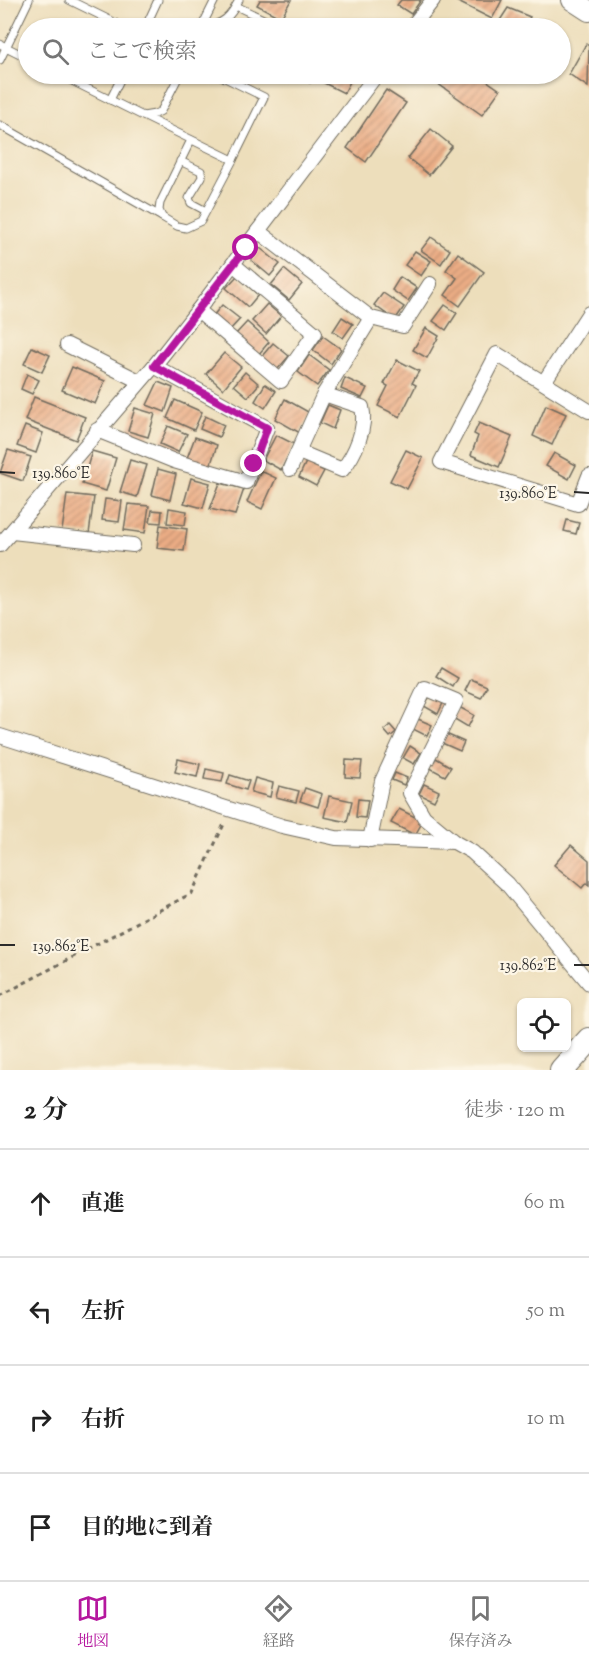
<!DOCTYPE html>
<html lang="ja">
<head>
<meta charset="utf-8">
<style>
  :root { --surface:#fff; --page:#f2f2f2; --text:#222; --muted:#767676; --line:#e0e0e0; --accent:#b5179e }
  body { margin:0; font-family:"Sorts Mill Goudy","Noto Serif JP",serif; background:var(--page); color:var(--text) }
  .controls { position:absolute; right:18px; bottom:18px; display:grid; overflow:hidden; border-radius:9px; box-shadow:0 2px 4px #0004 }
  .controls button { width:54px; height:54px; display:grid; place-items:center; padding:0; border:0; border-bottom:2px solid var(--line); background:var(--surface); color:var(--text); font:30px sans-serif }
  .stop { position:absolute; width:18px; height:18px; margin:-14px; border:4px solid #b5179e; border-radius:50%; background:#fff }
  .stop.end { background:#b5179e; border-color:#fff; box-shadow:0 2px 6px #0008 }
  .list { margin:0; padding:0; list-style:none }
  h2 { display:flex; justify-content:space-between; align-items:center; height:78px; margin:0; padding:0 24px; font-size:26px }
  h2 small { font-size:20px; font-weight:400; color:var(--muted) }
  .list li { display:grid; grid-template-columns:39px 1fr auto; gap:18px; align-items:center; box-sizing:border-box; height:108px; padding:0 24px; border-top:2px solid var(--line) }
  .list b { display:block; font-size:22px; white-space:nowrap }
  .list em { font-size:20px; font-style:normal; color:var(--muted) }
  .icon { flex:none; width:33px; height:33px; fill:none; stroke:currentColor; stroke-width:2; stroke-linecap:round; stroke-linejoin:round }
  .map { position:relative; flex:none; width:589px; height:1070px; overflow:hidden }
  .search { position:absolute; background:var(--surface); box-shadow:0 2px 4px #0004; left:18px; right:18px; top:18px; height:66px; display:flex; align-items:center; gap:15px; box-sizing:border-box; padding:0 21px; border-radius:33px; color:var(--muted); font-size:22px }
  .sheet { height:510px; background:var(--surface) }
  nav { display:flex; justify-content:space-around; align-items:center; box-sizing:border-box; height:84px; border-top:2px solid var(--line); background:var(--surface); font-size:16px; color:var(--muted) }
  nav a { display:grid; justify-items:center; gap:3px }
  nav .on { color:var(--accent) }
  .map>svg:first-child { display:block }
  .building { fill:url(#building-hatch) }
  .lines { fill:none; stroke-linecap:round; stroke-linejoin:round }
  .service-casing { stroke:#6f6a5d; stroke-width:9 }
  .minor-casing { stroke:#6f6a5d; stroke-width:16 }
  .secondary-casing { stroke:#6f6a5d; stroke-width:22 }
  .trunk-casing { stroke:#6f6a5d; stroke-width:26 }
  .path { stroke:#6f6a5d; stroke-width:3; stroke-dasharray:4.5 4.5; stroke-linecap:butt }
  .service { stroke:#fff; stroke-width:7 }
  .minor { stroke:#fff; stroke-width:14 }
  .secondary { stroke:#fff; stroke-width:20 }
  .trunk { stroke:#fff; stroke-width:24 }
  .route { stroke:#b5179e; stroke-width:8 }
  .ticks { fill:none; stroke:#2b2b2b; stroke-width:2 }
  .ticks-label { font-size:15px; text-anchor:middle; fill:#2b2b2b; stroke:#fcf5e5; stroke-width:4.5; stroke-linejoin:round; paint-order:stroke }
</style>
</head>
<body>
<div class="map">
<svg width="589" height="1070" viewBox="0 0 589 1070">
  <defs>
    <pattern id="building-hatch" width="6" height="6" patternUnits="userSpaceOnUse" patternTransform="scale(1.5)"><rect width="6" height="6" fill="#ecad85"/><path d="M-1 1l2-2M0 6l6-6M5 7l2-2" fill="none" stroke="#bf8d6d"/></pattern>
  </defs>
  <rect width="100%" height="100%" fill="#fcf5e5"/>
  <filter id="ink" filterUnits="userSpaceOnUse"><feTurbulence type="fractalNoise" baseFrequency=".0167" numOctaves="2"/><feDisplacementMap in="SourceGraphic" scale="12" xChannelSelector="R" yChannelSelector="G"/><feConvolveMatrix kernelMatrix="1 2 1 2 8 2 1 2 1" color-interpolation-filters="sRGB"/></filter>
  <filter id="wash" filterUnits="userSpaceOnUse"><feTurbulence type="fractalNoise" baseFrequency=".008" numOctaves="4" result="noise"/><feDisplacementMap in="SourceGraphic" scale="24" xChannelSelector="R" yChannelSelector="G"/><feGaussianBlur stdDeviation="1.35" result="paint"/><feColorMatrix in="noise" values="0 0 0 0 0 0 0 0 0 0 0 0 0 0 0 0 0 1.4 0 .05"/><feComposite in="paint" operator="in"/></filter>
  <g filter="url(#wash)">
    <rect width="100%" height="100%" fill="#eddebb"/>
    <g id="blocks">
      <!-- building -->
      <g class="building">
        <path d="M260,0H291L281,18L257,5Z"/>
        <path d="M401,0H421L411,14L397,5Z"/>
        <path d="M454,0H502L492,19Z"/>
        <path d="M508,8L530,17L524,28H495Z"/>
        <path d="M586,44L589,46L588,87L569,74Z"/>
        <path d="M290,74H314L310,83Z"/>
        <path d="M322,74H354L344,93L318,80Z"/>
        <path d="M444,74H477L500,90L482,115L437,83Z"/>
        <path d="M386,90L406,103L366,162L347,148Z"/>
        <path d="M431,129L452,146L429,175L408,158Z"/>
        <path d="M431,237L450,250L441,264L421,250Z"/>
        <path d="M260,248L280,264L270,276L251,260Z"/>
        <path d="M415,251L431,261L421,276L405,265Z"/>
        <path d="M458,253L484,272L460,306L445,295L457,278L446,270Z"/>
        <path d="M284,269L302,284L289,300L271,285Z"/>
        <path d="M237,276L258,295L248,307L226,288Z"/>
        <path d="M400,277L417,288L408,301L392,290Z"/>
        <path d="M383,293L404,307L395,320L374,305Z"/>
        <path d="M267,304L281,316L266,334L252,321Z"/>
        <path d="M222,305L240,319L229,331L212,317Z"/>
        <path d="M445,305L457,313L446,330L433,321Z"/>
        <path d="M342,317L353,324L343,338L333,331Z"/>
        <path d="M247,322L269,342L258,355L235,335Z"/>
        <path d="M426,328L439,336L427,358L413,350Z"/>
        <path d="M323,336L341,349L331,364L313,350Z"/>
        <path d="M273,343L289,356L277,370L262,356Z"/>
        <path d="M32,347L50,355L42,372L24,364Z"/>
        <path d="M224,353L241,367L223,389L206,374Z"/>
        <path d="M309,355L329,370L317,386L298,372Z"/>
        <path d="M397,360L419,371L412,383L416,385L400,417L378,406L388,386L384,384Z"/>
        <path d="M72,367L105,381L95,404L62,390Z"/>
        <path d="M245,372L259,384L248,397L234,385Z"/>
        <path d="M27,374L39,380L32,394L21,389Z"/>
        <path d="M345,378L367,388L362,398L341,389Z"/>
        <path d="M158,382L173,388L165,412L147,405Z"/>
        <path d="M265,384L276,391L265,408L255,401Z"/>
        <path d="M34,397L85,417L76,440L25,420Z"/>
        <path d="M285,399L310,413L300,433L275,419Z"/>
        <path d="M175,400L202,412L194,430L167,418Z"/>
        <path d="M328,405L340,410L333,429L320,423Z"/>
        <path d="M546,405L566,414L552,445L533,436Z"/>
        <path d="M135,408L155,414L148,437L128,431Z"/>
        <path d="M205,416L224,425L219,437L200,429Z"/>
        <path d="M479,423L512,437L499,467L471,455L478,436L474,434Z"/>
        <path d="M25,426L43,433L36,453L17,446Z"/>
        <path d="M168,426L187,434L178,452L160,444Z"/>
        <path d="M276,435L294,444L281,470L263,460Z"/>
        <path d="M195,437L217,445L210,467L187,458Z"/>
        <path d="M8,450L31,457L23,481L0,473Z"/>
        <path d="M406,450L423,458L407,489L390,481Z"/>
        <path d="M92,451L116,458L106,491L82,484Z"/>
        <path d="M554,453L576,465L569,479L546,466Z"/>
        <path d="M130,460L147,465L137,497L120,492Z"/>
        <path d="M306,462L324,471L316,486L299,477Z"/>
        <path d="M158,469L176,474L170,500L152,495Z"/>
        <path d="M261,471L276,478L262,509L247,502Z"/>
        <path d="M191,478L210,483L203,508L184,503Z"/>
        <path d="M220,483L244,489L235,515L210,509Z"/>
        <path d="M67,494L94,497L89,534L62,531Z"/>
        <path d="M105,499L122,501L119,522L102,520Z"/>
        <path d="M128,504L149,506L145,533L124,530Z"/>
        <path d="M169,508L187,511L185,525L167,523Z"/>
        <path d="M152,510L162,511L161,523L150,522Z"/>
        <path d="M567,520L579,523L576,534L564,531Z"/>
        <path d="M160,525L187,529L184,551L157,548Z"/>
        <path d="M441,668L458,678L453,687L436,676Z"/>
        <path d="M471,679L487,686L481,698L465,691Z"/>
        <path d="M430,696L443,703L438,714L424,706Z"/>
        <path d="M459,707L474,715L468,727L453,718Z"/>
        <path d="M418,719L432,725L427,736L413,729Z"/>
        <path d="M390,725L396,732L390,737L384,730Z"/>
        <path d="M446,734L464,742L460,751L442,743Z"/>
        <path d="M410,746L421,753L414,764L403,758Z"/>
        <path d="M436,758L451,767L445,776L430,768Z"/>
        <path d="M178,759L200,764L197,777L175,772Z"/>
        <path d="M346,760L362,761L360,778L345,777Z"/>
        <path d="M206,769L224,773L222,782L204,779Z"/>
        <path d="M395,773L407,778L404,785L392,780Z"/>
        <path d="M230,775L249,781L246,790L227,784Z"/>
        <path d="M255,778L273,783L270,797L251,792Z"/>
        <path d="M424,784L439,791L434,801L419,794Z"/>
        <path d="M279,786L299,791L296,802L276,797Z"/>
        <path d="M305,788L322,794L318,807L300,801Z"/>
        <path d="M329,796L352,801L347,822L324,817Z"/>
        <path d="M358,799L368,800L365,818L356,817Z"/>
        <path d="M399,809L423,821L415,835L391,823Z"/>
        <path d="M571,845L589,860V885L586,883L582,888L554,865Z"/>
      </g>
    </g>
  </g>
  <g filter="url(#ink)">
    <use href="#blocks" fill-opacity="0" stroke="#6f6a5d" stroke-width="1.5"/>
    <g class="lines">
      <!-- service casing -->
      <g class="service-casing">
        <g id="service">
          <path d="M69,0L126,28"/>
          <path d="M236,6L282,28"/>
          <path d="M145,28L158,0"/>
          <path d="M201,28L215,0"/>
          <path d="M204,28C224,23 230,18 239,0"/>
          <path d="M0,44L28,58"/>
          <path d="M0,60L29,0"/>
          <path d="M58,74L143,116L155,114L161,111L180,74"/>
          <path d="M110,100L123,74"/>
          <path d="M143,116L233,160L264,97L217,74"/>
          <path d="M0,125L162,217"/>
          <path d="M191,140L160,203L159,210L162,217L177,226L186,228L201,221L233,160"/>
          <path d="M180,161L201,171L202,177L189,198L191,203L206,211"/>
        </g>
      </g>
      <!-- minor casing -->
      <g class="minor-casing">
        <g id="minor">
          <path d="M411,28L433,0"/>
          <path d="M258,231L371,318L403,326L430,284"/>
          <path d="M198,310L281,381L315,333L233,264"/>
          <path d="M67,345L139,381"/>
          <path d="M544,382L589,313"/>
          <path d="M589,411L497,354L441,462L578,504L589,476"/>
          <path d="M97,430L174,461L246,482L267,428L154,366"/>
          <path d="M299,452L342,470C355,455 367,427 362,407L324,394"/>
          <path d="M290,469L324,394L371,318"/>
          <path d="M12,532L133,545"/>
          <path d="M0,545L154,366L198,310L377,74"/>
          <path d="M0,736L282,826L336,838L454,842L472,852L507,884L589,983"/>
          <path d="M370,840L382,781L425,688L456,701L410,793L424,817L454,842"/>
        </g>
      </g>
      <!-- secondary casing -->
      <g class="secondary-casing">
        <path id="secondary" d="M572,0L589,11"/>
      </g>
      <!-- trunk casing -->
      <g class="trunk-casing">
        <path id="trunk" d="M562,1070L589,1040"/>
      </g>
      <!-- path -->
      <path class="path" d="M0,996L192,893L225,822"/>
      <!-- service -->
      <use href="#service" class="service"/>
      <!-- minor -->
      <use href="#minor" class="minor"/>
      <!-- secondary -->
      <use href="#secondary" class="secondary"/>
      <!-- trunk -->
      <use href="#trunk" class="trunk"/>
    </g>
  </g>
  <g class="lines" filter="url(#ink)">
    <!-- route -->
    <path class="route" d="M246,248L154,366L267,428L254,464"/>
  </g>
  <!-- ticks -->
  <path class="ticks" d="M0,472L15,473M574,492L589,493M0,945H15M574,965H589"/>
  <g class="ticks-label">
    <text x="61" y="478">139.860°E</text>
    <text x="528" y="498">139.860°E</text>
    <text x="61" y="951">139.862°E</text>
    <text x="528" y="970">139.862°E</text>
  </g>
</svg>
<div class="controls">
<button><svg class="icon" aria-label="locate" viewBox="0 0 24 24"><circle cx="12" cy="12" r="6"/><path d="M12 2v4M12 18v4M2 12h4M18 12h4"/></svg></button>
</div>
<div class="stop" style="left:246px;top:248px"></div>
<div class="stop end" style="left:254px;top:464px"></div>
<div class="search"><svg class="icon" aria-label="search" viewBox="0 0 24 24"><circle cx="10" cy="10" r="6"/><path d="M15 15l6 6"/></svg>ここで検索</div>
</div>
<section class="sheet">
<h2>2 分<small>徒歩 · 120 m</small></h2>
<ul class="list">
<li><svg class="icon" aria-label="ahead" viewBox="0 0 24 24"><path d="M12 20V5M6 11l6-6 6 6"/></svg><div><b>直進</b></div><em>60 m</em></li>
<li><svg class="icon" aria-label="left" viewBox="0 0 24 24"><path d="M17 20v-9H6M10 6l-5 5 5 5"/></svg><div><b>左折</b></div><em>50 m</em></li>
<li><svg class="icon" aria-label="right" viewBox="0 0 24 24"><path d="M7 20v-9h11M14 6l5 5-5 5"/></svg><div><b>右折</b></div><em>10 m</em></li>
<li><svg class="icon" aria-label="arrive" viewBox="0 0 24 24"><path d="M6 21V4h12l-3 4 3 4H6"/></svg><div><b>目的地に到着</b></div></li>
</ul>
</section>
<nav>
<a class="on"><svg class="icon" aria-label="map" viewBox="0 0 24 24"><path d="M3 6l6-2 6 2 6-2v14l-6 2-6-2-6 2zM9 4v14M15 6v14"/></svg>地図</a>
<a><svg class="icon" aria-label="directions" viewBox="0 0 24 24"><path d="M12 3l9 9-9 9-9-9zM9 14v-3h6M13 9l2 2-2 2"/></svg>経路</a>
<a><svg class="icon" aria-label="saved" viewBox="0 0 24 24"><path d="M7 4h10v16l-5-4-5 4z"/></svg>保存済み</a>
</nav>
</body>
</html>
